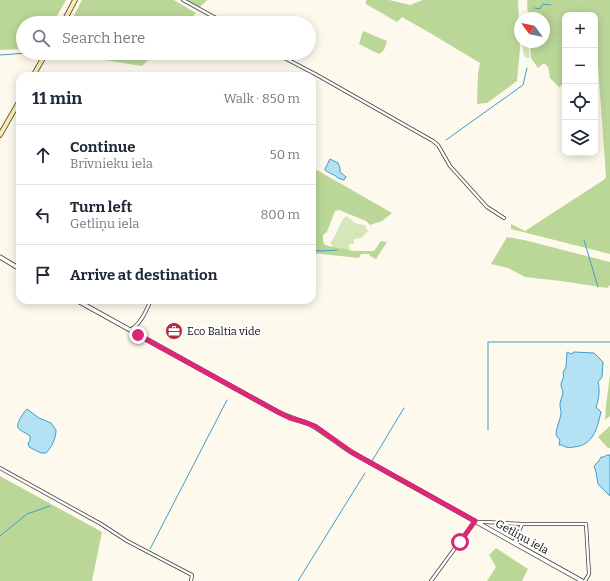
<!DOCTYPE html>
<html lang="en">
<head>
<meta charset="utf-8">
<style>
  :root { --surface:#fff; --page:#f6f6f7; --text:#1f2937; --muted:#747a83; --line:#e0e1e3 }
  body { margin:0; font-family:Bitter,serif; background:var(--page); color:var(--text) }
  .controls { position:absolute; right:12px; top:12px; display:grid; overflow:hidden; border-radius:8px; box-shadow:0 2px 10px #0003 }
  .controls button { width:36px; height:36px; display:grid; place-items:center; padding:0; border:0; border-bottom:1px solid var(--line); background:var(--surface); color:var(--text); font:20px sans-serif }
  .compass { position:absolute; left:514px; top:12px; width:36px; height:36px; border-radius:50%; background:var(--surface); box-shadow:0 2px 10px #0003; rotate:303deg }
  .stop { position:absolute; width:12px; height:12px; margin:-9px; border:3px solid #db2777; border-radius:50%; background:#fff }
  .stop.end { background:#db2777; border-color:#fff; box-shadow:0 1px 4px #0008 }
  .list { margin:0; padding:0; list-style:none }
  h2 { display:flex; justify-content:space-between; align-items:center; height:52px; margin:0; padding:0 16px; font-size:17px }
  h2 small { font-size:13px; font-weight:400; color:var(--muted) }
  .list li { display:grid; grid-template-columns:26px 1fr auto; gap:12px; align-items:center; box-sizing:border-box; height:60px; padding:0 16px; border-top:1px solid var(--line) }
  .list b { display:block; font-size:15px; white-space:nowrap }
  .list p { margin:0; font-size:13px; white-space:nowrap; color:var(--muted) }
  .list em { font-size:13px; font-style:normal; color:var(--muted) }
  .icon { flex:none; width:22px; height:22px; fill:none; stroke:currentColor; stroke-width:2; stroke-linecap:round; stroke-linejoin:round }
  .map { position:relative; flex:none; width:610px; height:581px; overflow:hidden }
  .search { position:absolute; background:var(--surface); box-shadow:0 2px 10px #0003; left:16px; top:16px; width:300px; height:44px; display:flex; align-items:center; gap:10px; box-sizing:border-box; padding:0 14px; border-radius:22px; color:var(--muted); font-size:15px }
  .panel { position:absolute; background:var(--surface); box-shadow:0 2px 10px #0003; left:16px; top:72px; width:300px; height:232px; border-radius:12px }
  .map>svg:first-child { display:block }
  .green { fill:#d5e7b9 }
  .forest { fill:#bbd798 }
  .water { fill:#b4e2f4; stroke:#3e9dc8 }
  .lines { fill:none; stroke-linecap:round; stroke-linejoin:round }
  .stream { stroke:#3e9dc8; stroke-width:1 }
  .minor-casing { stroke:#404040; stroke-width:4 }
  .tertiary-casing { stroke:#404040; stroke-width:5 }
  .secondary-casing { stroke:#2f2f2f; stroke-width:5.5 }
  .minor { stroke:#fff; stroke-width:2.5 }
  .tertiary { stroke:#fff; stroke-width:3.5 }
  .secondary { stroke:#fcebab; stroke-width:4 }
  .route { stroke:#db2777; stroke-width:5 }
  .labels { text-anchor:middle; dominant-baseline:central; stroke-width:4; stroke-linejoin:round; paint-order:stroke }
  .poi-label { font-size:11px; fill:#0d0d0d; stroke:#fff; text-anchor:start }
  .street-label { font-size:11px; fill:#0d0d0d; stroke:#fff }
</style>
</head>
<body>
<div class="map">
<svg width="610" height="581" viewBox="0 0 610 581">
  <rect width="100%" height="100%" fill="#fef9ed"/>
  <!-- green -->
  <g class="green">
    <path d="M522,42H528L530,58H527L524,56Z"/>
    <path d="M346,216L357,224L365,225L368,231L361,238L354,239V244H349L350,252L337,250L330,243C337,235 339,223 346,216Z"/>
  </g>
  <!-- forest -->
  <g class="forest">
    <path d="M0,0H66L53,23H23V49L0,50Z"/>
    <path d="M82,0H174L196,13L186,23H70Z"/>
    <path d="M180,0H207L198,9Z"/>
    <path d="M366,0H389L410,5L423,0H518L520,49L517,81L487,103L477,104L478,74L480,63L430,33L402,17L397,22L366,4Z"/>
    <path d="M527,0H610V254L511,229V224L525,231L605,179L606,177L598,65H595V15H565V83L559,87L550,78L548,67L544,63L538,68L531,58L530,42H544V18H528Z"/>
    <path d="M363,31L387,41L384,50L379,54L359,44Z"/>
    <path d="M60,53H155L142,66Z"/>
    <path d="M317,170L392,213L382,221L370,225L366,221L339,210L335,211L327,232L323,235V241L325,245L354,251H374L381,241L387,242L376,259L370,256L369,254H361L359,258L312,253V180Z"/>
    <path d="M507,237L524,240L610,262V285L607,288L561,281L525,277L508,268L491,264Z"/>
    <path d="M610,375V416L605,420L606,406Z"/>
    <path d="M610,426V448H608L598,437Z"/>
    <path d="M0,476L102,532L92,581H0Z"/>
    <path d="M496,548L528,569L522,581H487L496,567L489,555Z"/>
  </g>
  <!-- water -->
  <g class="water">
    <path d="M330,159L338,163L340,168V172L346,177L344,180L338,178C336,175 328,173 325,170V169Z"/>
    <path d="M567,352L571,354L574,352L594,353L603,362L602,377L598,382C600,389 599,400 596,407L601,412C597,428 594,445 574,447C570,448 566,448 562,445H559L560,440L556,435C556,427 560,421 561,414C561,410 560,408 560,404C560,400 563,396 563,392C563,390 561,388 561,385C561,380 565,378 563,373L566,367Z"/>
    <path d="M27,409L39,418L51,423L56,430C56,438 52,447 46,453H41L29,447L28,443L30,441V436C21,429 13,431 21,417C23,414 24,412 27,409Z"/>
    <path d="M607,455H610V496L598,484L596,472L594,466L599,461L601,457H604Z"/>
  </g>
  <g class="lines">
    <!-- stream -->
    <g class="stream">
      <path d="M535,8L540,9L543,4L551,5"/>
      <path d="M0,55L27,53"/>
      <path d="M446,140L523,85L527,68"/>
      <path d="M584,240L598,287"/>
      <path d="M312,250L321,251L337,250"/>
      <path d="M488,430V342H610"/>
      <path d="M372,461L404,408"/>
      <path d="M0,536L27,514L50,506"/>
      <path d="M150,549L227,400"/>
      <path d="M298,581L365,473"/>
    </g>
    <!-- minor casing -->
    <g class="minor-casing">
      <g id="minor">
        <path d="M183,0L214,17L230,23"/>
        <path d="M210,23L214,17"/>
        <path d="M275,53L317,75L433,141L438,145L450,166L487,207L504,218"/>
        <path d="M130,330C141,324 146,311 151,300"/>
        <path d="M0,468L101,524L127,541L192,575L191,581"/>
        <path d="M479,523L480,522H485L522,524H586L589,574L585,581"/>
        <path d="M514,543L522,524"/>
        <path d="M431,581L475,521"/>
      </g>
    </g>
    <!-- tertiary casing -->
    <g class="tertiary-casing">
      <g id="tertiary">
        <path d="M0,257L20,269"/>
        <path d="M76,300L278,412C289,418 302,420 313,426C327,434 339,445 353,453L582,581"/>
      </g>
    </g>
    <!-- secondary casing -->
    <g class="secondary-casing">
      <g id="secondary">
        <path d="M63,23L75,0"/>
        <path d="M33,76L46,53"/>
        <path d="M0,135L20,100"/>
      </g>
    </g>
    <!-- minor -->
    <use href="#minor" class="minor"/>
    <!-- tertiary -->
    <use href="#tertiary" class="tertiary"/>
    <!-- secondary -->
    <use href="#secondary" class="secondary"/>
  </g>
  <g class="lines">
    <!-- route -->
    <path class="route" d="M138,335L278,412L290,418L307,423L315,426L353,453L475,521L460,542"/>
  </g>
  <!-- icons -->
  <defs>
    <g id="office-disc" transform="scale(0.9)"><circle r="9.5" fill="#b72a3e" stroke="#fff"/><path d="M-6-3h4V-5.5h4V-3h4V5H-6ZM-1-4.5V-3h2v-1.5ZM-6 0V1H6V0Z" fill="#fff"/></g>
  </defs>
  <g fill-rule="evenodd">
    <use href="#office-disc" x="174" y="331"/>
  </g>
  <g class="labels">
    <!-- poi labels -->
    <g class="poi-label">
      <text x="187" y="331">Eco Baltia vide</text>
    </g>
    <!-- street labels -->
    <g class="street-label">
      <text transform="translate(522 537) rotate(29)">Getliņu iela</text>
    </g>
  </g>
</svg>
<div class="controls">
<button>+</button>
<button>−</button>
<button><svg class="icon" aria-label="locate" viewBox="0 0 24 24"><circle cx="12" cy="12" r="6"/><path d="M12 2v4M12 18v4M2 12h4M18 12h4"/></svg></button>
<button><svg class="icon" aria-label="layers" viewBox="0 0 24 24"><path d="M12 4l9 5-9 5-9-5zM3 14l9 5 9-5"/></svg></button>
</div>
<svg class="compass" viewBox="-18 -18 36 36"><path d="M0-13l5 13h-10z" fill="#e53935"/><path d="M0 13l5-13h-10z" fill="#747a83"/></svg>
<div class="stop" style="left:460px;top:542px"></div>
<div class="stop end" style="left:138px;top:335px"></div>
<div class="search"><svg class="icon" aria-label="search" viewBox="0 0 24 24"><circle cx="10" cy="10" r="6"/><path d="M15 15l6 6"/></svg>Search here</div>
<section class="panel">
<h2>11 min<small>Walk · 850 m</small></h2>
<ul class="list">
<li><svg class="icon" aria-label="ahead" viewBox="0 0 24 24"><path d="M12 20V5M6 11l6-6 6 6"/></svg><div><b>Continue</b><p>Brīvnieku iela</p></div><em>50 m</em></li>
<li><svg class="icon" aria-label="left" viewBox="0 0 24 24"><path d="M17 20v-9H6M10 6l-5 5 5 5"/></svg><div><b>Turn left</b><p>Getliņu iela</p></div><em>800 m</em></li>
<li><svg class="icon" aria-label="arrive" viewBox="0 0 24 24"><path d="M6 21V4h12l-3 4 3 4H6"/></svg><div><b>Arrive at destination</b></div></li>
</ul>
</section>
</div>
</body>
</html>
